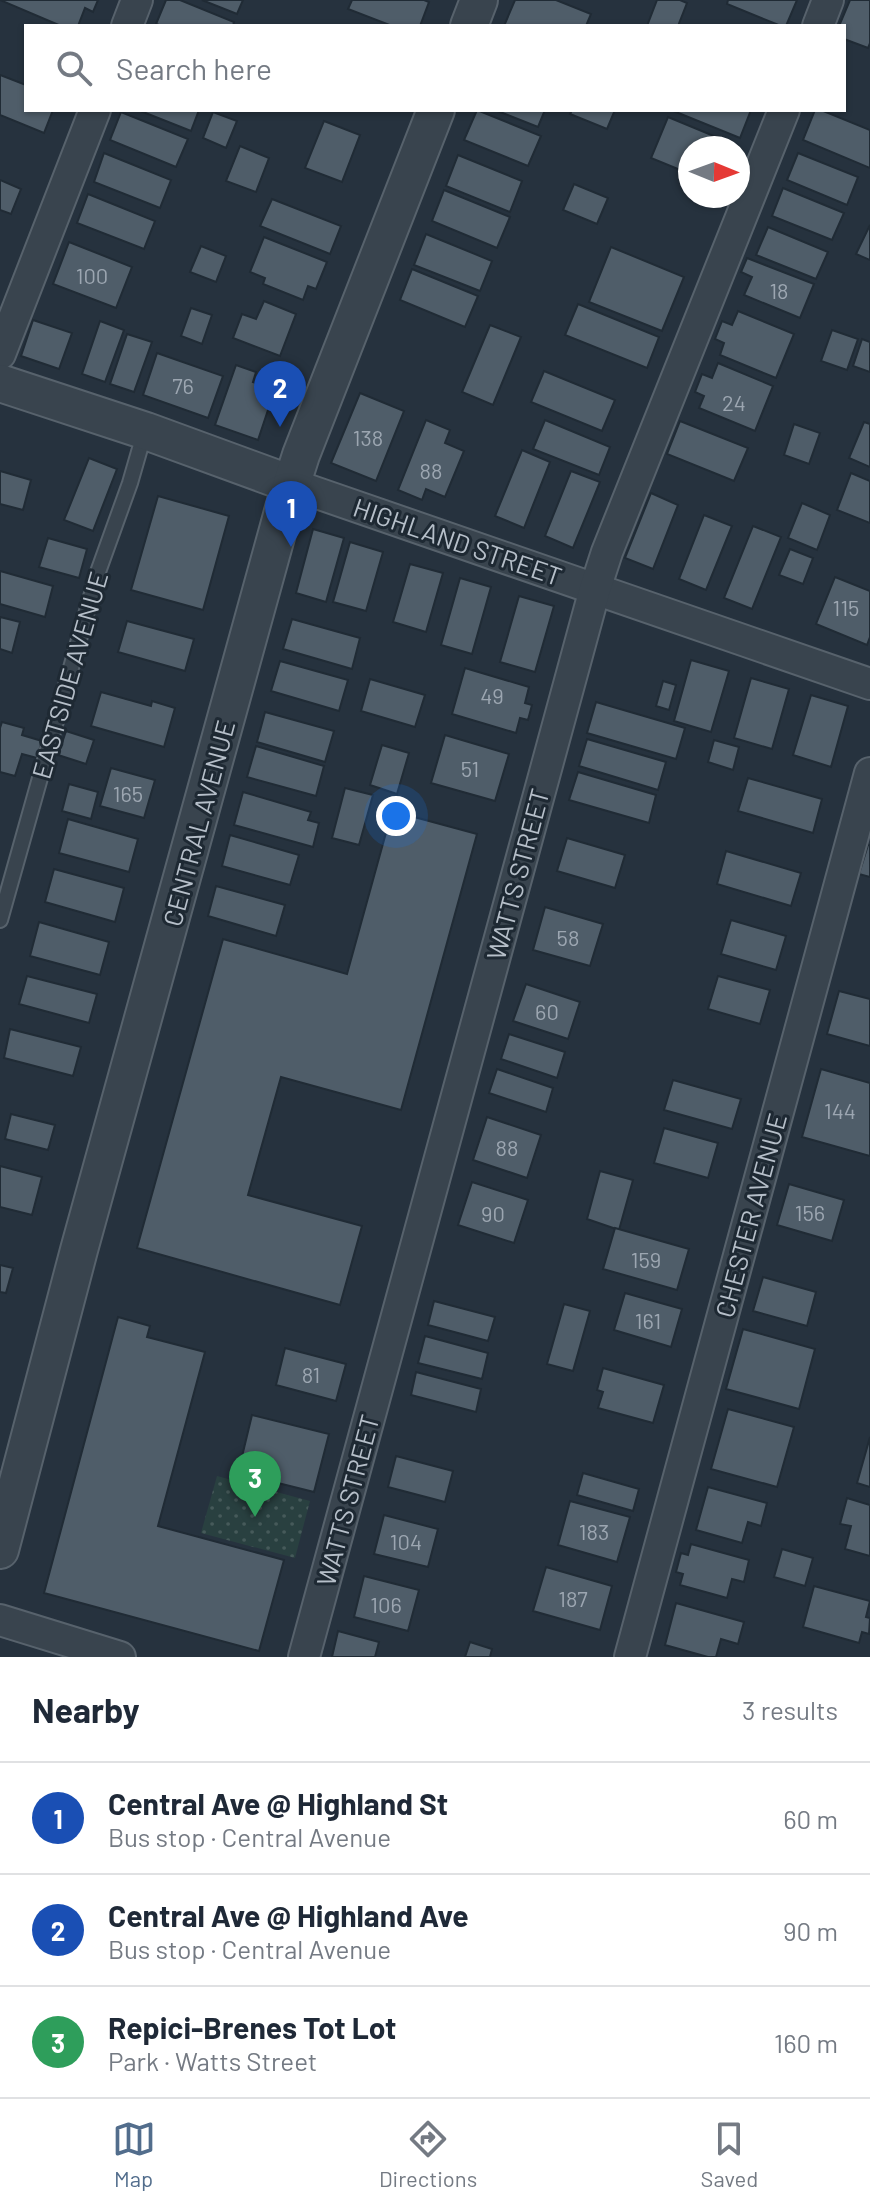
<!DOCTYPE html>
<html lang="en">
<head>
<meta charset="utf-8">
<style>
  :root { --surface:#fff; --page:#f2f2f3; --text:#1f2937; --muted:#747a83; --line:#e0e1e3; --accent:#526d8c }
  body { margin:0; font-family:Barlow,sans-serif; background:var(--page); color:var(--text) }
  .compass { position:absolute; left:678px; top:136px; width:72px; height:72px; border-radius:50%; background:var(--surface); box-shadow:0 2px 6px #0004; rotate:91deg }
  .you { position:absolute; left:396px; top:816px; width:28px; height:28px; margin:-20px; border:6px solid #fff; border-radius:50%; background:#1a73e8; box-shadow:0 0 0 12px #1a73e833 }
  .badge { display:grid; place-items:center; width:52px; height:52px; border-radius:50%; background:var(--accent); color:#fff; font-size:26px; font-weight:700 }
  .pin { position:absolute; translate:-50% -66px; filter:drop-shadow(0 2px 4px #0008) }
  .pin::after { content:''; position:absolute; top:42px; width:28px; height:24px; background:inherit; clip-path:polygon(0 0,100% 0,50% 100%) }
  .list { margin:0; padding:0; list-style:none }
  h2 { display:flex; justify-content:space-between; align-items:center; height:104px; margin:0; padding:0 32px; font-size:34px }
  h2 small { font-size:26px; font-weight:400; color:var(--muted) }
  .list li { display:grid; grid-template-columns:52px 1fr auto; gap:24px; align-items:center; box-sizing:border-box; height:112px; padding:0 32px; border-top:2px solid var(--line) }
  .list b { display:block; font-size:30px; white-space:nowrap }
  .list p { margin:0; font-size:26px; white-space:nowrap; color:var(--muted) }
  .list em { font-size:26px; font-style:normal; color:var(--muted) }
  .icon { flex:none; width:44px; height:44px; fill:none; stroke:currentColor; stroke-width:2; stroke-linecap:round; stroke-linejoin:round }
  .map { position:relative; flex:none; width:870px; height:1657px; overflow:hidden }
  .search { position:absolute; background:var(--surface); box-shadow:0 2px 6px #0004; left:24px; right:24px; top:24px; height:88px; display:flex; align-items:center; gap:20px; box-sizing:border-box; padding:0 28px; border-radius:0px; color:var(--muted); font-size:30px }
  .sheet { height:440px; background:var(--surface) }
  nav { display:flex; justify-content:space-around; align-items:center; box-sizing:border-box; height:112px; border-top:2px solid var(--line); background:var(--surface); font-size:22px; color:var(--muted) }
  nav a { display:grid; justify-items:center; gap:4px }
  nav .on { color:var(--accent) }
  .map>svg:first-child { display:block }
  .grass { fill:url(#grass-dots) }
  .building { fill:#4f5d69; stroke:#202b35; stroke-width:2 }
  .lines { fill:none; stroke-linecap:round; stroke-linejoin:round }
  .service-casing { stroke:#57626c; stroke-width:18 }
  .minor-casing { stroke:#57626c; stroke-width:34 }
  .tertiary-casing { stroke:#57626c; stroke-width:40 }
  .service { stroke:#39444e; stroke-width:14 }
  .minor { stroke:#39444e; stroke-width:30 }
  .tertiary { stroke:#39444e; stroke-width:36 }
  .labels { text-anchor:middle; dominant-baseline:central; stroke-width:6; stroke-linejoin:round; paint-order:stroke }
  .number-label { font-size:22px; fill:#9ca6b1 }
  .street-label { font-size:26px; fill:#b6bfc9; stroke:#1e2933 }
</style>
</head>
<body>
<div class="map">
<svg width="870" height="1657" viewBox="0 0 870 1657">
  <defs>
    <pattern id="grass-dots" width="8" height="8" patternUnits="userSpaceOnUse" patternTransform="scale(2)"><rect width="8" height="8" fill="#294040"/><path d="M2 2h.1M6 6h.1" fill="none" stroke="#465a5a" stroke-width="1.8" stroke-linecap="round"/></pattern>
  </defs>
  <rect width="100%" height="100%" fill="#26323e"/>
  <!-- grass -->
  <path class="grass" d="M217,1476L310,1501L295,1558L201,1533Z"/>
  <!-- building -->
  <g class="building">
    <path d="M0,0H98L93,12L85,8L78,26H61Z"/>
    <path d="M166,0H180L234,22L233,26H162L156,24Z"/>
    <path d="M202,0H243L237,14Z"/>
    <path d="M352,0H424L429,2L420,26H392L348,9Z"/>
    <path d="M515,0H556L591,14L586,26H504Z"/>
    <path d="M657,0H680L687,3L678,26H647Z"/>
    <path d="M728,0H797L786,26H781L727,4Z"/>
    <path d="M850,0H870V43L868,48L844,39V26H839Z"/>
    <path d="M0,75L26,85V110H53L44,133L0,115Z"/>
    <path d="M138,110H199L191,131Z"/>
    <path d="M477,110L541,136L528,166L464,140Z"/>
    <path d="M495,110H545L538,127Z"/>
    <path d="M572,110H615L607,129L570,114Z"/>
    <path d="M671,110H751L740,138Z"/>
    <path d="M815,110H821L870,130V168L803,140Z"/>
    <path d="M121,112L188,139L176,167L110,140Z"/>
    <path d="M213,112L237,121L226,148L203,138Z"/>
    <path d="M668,117L738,146L737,148H690V174L651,158Z"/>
    <path d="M324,121L360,135L342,182L305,168Z"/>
    <path d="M240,146L269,158L256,192L226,181Z"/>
    <path d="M104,153L171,180L160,208L94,182Z"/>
    <path d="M798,153L858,177L847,205L787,180Z"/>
    <path d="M458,155L522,181L510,212L446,186Z"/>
    <path d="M0,180L21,189L11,214L0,210Z"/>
    <path d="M574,184L608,198L597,224L563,210Z"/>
    <path d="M783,188L844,213L832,240L772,216Z"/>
    <path d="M444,190L510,217L497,248L432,221Z"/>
    <path d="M88,194L155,221L144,249L77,223Z"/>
    <path d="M272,199L341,226L330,254L260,226Z"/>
    <path d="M870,225V260L856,254Z"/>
    <path d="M768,227L828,252L816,279L756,255Z"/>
    <path d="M426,234L492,261L480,291L414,265Z"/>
    <path d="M264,237L327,262L316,289L308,286L303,300L263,284L265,278L250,272Z"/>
    <path d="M69,242L132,267L116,308L53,284Z"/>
    <path d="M201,246L226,256L216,282L190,272Z"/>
    <path d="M611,247L684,277L662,331L589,302Z"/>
    <path d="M747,258L814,284L800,318L744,295L752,277L741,272Z"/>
    <path d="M412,269L478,296L465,327L400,300Z"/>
    <path d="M264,301L296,314L280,356L233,338L242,314L256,319Z"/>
    <path d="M578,304L659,337L647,368L565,335Z"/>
    <path d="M191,308L212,315L202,344L181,336Z"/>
    <path d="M738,311L794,334L776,378L720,355L724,343L715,339L722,321L732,325Z"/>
    <path d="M33,320L72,333L59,369L21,356Z"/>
    <path d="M100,321L124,330L105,382L82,374Z"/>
    <path d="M490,325L521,337L493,405L462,392Z"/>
    <path d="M832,330L858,339L847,370L821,361Z"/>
    <path d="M127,334L152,342L134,392L110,384Z"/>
    <path d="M862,339L870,342V372L853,366Z"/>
    <path d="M157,353L223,376L208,418L143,395Z"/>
    <path d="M718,363L773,386L755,431L699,408L704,396L695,392L702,374L712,378Z"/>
    <path d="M236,365L256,372L253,382L275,389L258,440L215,425Z"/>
    <path d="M544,371L615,400L602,431L531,402Z"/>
    <path d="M360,393L404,411L376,481L331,463Z"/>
    <path d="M426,420L450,430L445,443L464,451L445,497L426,489L422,500L398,490Z"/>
    <path d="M545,420L610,447L599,475L533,449Z"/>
    <path d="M680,421L748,448L734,481L667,454Z"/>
    <path d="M864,422L870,424V467L849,458Z"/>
    <path d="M794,424L820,433L809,464L784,455Z"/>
    <path d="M522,450L550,462L524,528L495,516Z"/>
    <path d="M89,458L117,469L93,531L64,520Z"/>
    <path d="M0,471L31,480L23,510L0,504Z"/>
    <path d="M571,471L600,482L573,548L545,536Z"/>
    <path d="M851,473L870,481V523L837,510Z"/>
    <path d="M651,493L678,505L653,569L625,558Z"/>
    <path d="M158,496L229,516L203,610L131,590Z"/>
    <path d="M802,503L830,515L817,550L788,538Z"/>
    <path d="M704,515L732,526L706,590L679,579Z"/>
    <path d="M753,526L781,537L752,609L724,598Z"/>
    <path d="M313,529L344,538L326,602L296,593Z"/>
    <path d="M48,538L87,549L79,578L39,567Z"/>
    <path d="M350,542L383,552L366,611L333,602Z"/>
    <path d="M790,549L813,558L803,584L779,575Z"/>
    <path d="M410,564L443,573L426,632L393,622Z"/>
    <path d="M0,571L53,586L45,617L0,604Z"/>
    <path d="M835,577L870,591V637L867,645L816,624Z"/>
    <path d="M460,578L491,587L472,654L441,645Z"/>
    <path d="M519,596L554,606L535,672L500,662Z"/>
    <path d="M0,617L20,622L12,653L0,649Z"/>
    <path d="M292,619L360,638L352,669L283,649Z"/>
    <path d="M127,621L194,639L185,671L118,652Z"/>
    <path d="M691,660L729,671L711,732L674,721Z"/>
    <path d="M280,661L348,680L339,711L271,691Z"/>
    <path d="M465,668L529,687L525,703L532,705L528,720L520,718L516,733L452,714Z"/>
    <path d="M751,678L789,689L772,749L734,738Z"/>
    <path d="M370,679L425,695L415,727L361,711Z"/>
    <path d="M663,681L676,685L669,710L656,706Z"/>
    <path d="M101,692L151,706L152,701L175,708L164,747L91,726Z"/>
    <path d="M811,695L848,706L831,767L793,755Z"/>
    <path d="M596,702L685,728L676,759L587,733Z"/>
    <path d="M265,712L334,731L325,762L257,742Z"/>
    <path d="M2,722L24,728L22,735L42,741L37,758L22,754L15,776L0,772V728Z"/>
    <path d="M66,731L94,740L86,764L58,755Z"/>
    <path d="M445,735L509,754L495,801L431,783Z"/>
    <path d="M587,739L666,762L658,790L579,766Z"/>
    <path d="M714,740L739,747L733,770L708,762Z"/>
    <path d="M382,745L409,753L397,794L370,785Z"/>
    <path d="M256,746L324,766L316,796L247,777Z"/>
    <path d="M111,768L155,780L144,818L100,806Z"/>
    <path d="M578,772L656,795L649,823L569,800Z"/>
    <path d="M748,778L822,799L813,833L738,811Z"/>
    <path d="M69,784L98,792L91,819L62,811Z"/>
    <path d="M345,788L373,795L359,845L332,838Z"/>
    <path d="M243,792L311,812L308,820L319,823L313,847L234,825Z"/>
    <path d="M392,811L477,834L401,1110L281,1077L248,1195L362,1226L340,1305L137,1248L223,939L347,974Z"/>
    <path d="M68,819L138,839L129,872L59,853Z"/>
    <path d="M230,835L299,855L290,885L222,866Z"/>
    <path d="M567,838L625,855L615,888L557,871Z"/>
    <path d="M868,845H870V877L859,874Z"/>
    <path d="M726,851L801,873L791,906L717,884Z"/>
    <path d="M54,869L124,888L115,922L45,902Z"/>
    <path d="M216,886L285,905L276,936L208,916Z"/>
    <path d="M545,907L603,924L590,966L533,950Z"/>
    <path d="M731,920L786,936L776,970L721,954Z"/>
    <path d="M39,922L109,942L100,975L30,956Z"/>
    <path d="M27,976L97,994L89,1023L19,1004Z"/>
    <path d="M718,976L770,990L760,1024L708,1009Z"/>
    <path d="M526,984L580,1002L568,1039L513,1021Z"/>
    <path d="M839,991L870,999V1046L827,1034Z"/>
    <path d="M10,1029L81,1047L73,1076L4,1058Z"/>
    <path d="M509,1034L565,1052L557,1078L501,1059Z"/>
    <path d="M497,1069L553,1088L546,1112L489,1093Z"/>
    <path d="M821,1069L870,1083V1156L802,1137Z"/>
    <path d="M673,1080L741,1099L732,1129L664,1110Z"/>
    <path d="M11,1114L55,1125L48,1150L5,1139Z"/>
    <path d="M487,1117L541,1135L527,1178L473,1160Z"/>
    <path d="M664,1128L718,1143L708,1178L654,1163Z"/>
    <path d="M0,1166L42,1177L32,1215L0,1207Z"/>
    <path d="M600,1171L633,1180L619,1230L587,1219Z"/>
    <path d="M472,1182L528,1200L514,1243L458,1225Z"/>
    <path d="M789,1184L844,1200L832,1241L777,1225Z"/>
    <path d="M615,1228L689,1249L677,1290L603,1269Z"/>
    <path d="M0,1265L13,1268L6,1293L0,1292Z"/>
    <path d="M763,1277L816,1292L807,1326L753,1311Z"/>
    <path d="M625,1293L682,1309L671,1347L614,1330Z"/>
    <path d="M434,1301L495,1317L488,1341L428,1325Z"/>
    <path d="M564,1304L590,1311L573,1371L547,1364Z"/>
    <path d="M118,1317L150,1326L147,1337L205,1352L158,1526L284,1560L259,1651L44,1593Z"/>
    <path d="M743,1329L815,1349L799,1409L726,1389Z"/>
    <path d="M425,1336L488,1353L482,1379L418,1363Z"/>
    <path d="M285,1348L346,1364L336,1401L276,1385Z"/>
    <path d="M603,1368L664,1385L653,1423L598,1408L603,1392L597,1390Z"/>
    <path d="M416,1372L481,1389L476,1412L411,1395Z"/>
    <path d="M728,1409L794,1427L777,1487L711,1469Z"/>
    <path d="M252,1415L329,1434L314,1492L238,1473Z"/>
    <path d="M870,1437V1487L857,1483Z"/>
    <path d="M396,1456L453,1471L445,1502L388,1487Z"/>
    <path d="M583,1473L639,1489L633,1511L577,1495Z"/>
    <path d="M708,1487L767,1503L761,1526L748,1522L742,1543L696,1530Z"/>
    <path d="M847,1498L870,1505V1556L845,1549L851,1526L840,1524Z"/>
    <path d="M570,1501L630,1517L617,1562L558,1545Z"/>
    <path d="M384,1515L438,1529L428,1567L374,1554Z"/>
    <path d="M691,1544L749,1560L744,1582L732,1579L727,1598L680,1585L683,1574L676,1572L681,1553L688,1555Z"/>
    <path d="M782,1549L813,1558L805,1586L774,1577Z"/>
    <path d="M546,1567L612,1586L600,1630L533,1611Z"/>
    <path d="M364,1576L419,1590L408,1631L354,1617Z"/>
    <path d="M814,1586L870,1601L866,1617L870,1618L869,1634L862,1632L859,1643L803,1627Z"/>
    <path d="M676,1603L744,1622L738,1644L721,1639L716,1657H708L665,1645Z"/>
    <path d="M338,1631L379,1642L375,1657H332Z"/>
    <path d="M470,1642L492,1649L490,1657H465Z"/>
  </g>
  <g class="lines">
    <!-- service casing -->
    <g class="service-casing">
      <path id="service" d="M0,920L98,572L130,483L145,431"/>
    </g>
    <!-- minor casing -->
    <g class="minor-casing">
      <g id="minor">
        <path d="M127,26L137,0"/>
        <path d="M818,26L828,0"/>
        <path d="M0,354L95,110"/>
        <path d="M291,484L870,684"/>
        <path d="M0,1620L120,1657"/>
        <path d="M304,1657L595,589L607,552L784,110"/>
        <path d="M630,1657L870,773"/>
      </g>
    </g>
    <!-- tertiary casing -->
    <g class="tertiary-casing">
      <g id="tertiary">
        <path d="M469,26L479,0"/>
        <path d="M0,383L146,431L291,484"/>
        <path d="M0,1550L79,1250L284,508L301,455L436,110"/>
      </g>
    </g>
    <!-- service -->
    <use href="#service" class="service"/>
    <!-- minor -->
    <use href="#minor" class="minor"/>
    <!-- tertiary -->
    <use href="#tertiary" class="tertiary"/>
  </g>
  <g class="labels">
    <!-- number labels -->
    <g class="number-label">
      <text x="92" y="275">100</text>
      <text x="779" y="290">18</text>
      <text x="183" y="385">76</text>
      <text x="734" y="402">24</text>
      <text x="368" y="437">138</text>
      <text x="431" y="470">88</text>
      <text x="846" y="607">115</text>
      <text x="492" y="695">49</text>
      <text x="470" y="768">51</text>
      <text x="128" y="793">165</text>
      <text x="568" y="937">58</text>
      <text x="547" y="1011">60</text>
      <text x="840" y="1110">144</text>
      <text x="507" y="1147">88</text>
      <text x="810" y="1212">156</text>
      <text x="493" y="1213">90</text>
      <text x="646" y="1259">159</text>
      <text x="648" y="1320">161</text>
      <text x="311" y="1374">81</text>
      <text x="594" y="1531">183</text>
      <text x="406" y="1541">104</text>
      <text x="573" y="1598">187</text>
      <text x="386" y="1604">106</text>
    </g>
    <!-- street labels -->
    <g class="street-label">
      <text transform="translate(458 541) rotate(19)">HIGHLAND STREET</text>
      <text transform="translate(69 675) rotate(-74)">EASTSIDE AVENUE</text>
      <text transform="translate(198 823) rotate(-75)">CENTRAL AVENUE</text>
      <text transform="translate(517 874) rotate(-75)">WATTS STREET</text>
      <text transform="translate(750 1215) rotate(-75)">CHESTER AVENUE</text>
      <text transform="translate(347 1500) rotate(-75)">WATTS STREET</text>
    </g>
  </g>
</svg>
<svg class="compass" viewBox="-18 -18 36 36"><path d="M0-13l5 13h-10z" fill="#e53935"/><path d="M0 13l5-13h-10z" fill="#747a83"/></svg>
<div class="you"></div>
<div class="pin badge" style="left:291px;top:547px;background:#1a4fb4">1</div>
<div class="pin badge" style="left:280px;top:427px;background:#1a4fb4">2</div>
<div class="pin badge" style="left:255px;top:1517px;background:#2e9e5b">3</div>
<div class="search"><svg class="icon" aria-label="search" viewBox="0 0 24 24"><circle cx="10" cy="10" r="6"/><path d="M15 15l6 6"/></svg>Search here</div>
</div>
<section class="sheet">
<h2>Nearby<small>3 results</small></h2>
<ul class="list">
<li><span class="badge" style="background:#1a4fb4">1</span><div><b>Central Ave @ Highland St</b><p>Bus stop · Central Avenue</p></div><em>60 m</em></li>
<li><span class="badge" style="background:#1a4fb4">2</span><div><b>Central Ave @ Highland Ave</b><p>Bus stop · Central Avenue</p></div><em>90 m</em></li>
<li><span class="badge" style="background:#2e9e5b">3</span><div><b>Repici-Brenes Tot Lot</b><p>Park · Watts Street</p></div><em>160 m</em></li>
</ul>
</section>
<nav>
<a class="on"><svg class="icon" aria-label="map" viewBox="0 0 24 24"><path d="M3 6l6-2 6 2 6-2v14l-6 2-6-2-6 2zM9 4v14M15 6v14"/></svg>Map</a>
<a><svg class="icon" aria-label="directions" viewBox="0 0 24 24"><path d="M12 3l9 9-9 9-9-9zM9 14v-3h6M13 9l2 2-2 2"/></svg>Directions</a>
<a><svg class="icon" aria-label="saved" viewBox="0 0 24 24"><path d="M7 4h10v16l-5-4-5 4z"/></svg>Saved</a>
</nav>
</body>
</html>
